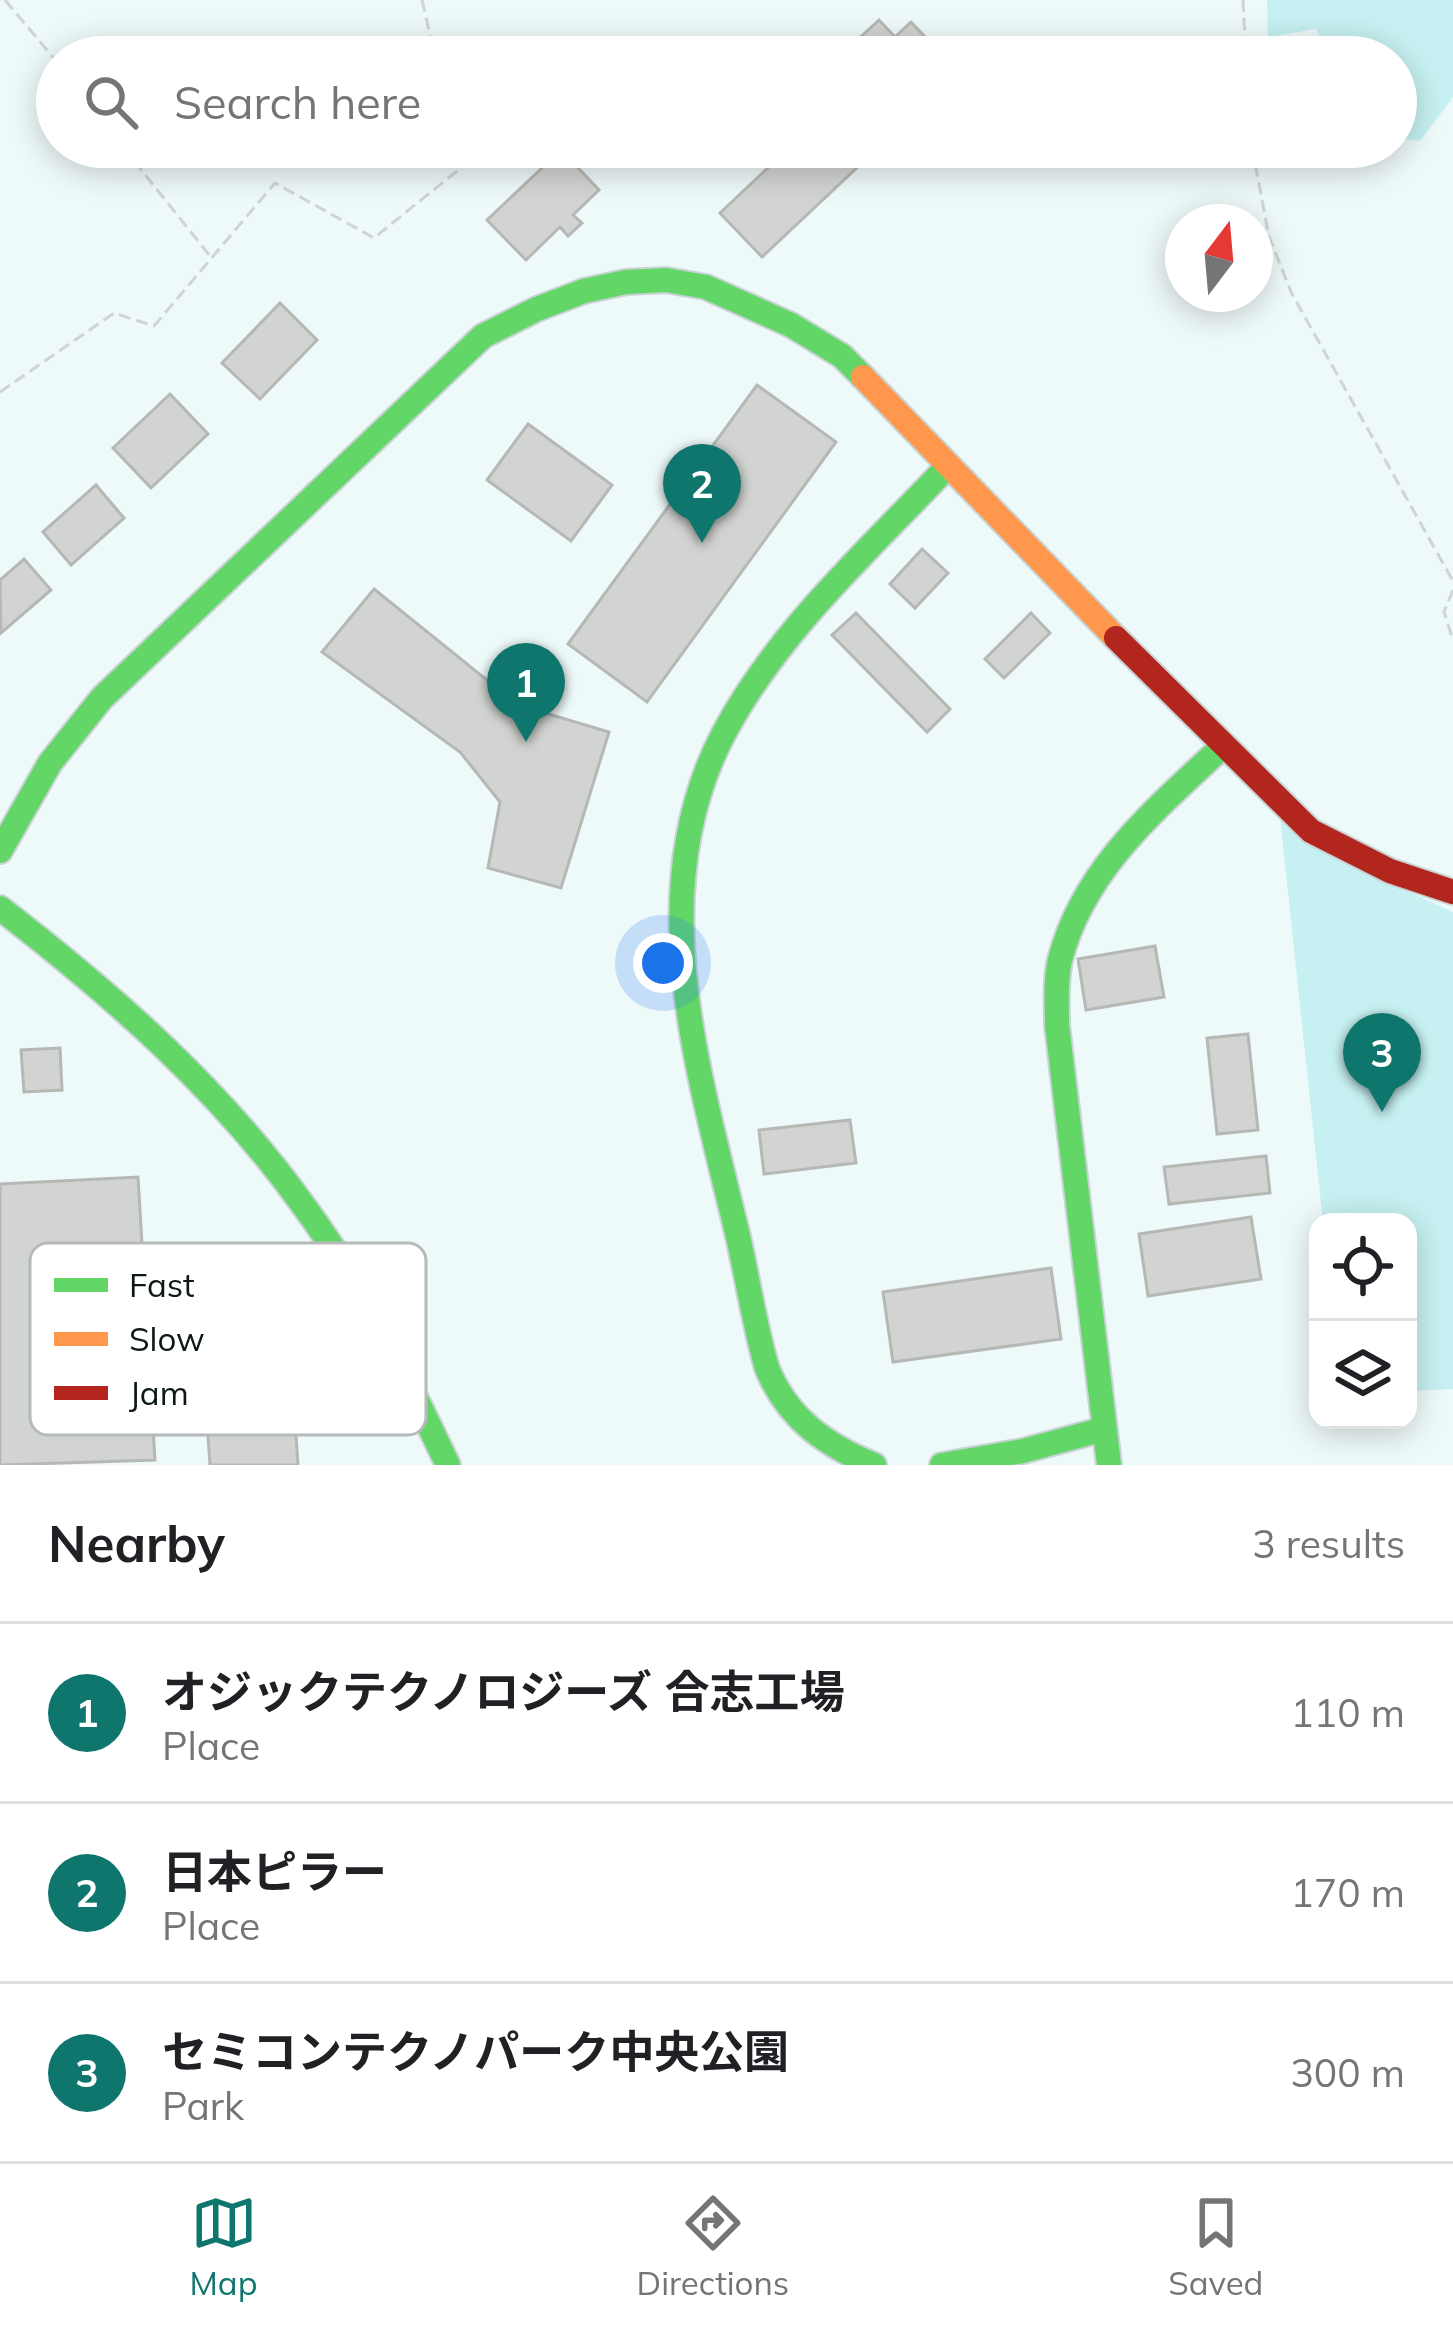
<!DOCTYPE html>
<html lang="en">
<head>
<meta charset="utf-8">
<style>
  :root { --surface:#fff; --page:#f6f6f6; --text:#202124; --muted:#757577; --line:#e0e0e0; --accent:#0f766e }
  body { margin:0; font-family:Mulish,"Noto Sans JP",sans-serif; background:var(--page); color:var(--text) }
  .controls { position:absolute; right:36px; bottom:36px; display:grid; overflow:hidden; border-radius:24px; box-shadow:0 6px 30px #0003 }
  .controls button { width:108px; height:108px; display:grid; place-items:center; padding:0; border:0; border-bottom:3px solid var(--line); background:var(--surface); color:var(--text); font:60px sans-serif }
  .compass { position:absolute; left:1165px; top:204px; width:108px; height:108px; border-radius:50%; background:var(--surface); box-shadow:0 6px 30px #0003; rotate:16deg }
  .you { position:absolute; left:663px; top:963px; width:42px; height:42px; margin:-30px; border:9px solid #fff; border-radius:50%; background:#1a73e8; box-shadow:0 0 0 18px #1a73e833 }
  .badge { display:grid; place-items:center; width:78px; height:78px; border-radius:50%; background:var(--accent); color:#fff; font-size:39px; font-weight:700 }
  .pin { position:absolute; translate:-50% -99px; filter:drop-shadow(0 3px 6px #0008) }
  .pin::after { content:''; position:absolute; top:63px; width:42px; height:36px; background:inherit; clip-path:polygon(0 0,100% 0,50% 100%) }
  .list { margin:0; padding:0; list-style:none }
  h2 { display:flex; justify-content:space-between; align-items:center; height:156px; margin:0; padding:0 48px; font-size:51px }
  h2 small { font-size:39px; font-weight:400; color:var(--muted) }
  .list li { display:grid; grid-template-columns:78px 1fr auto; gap:36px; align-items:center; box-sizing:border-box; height:180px; padding:0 48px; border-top:3px solid var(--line) }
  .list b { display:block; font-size:45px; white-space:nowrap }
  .list p { margin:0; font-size:39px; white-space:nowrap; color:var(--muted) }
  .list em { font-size:39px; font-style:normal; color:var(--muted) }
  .icon { flex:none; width:66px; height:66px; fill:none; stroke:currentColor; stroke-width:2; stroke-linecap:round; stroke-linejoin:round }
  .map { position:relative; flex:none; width:1453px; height:1465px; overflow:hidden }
  .search { position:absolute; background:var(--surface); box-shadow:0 6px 30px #0003; left:36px; right:36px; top:36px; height:132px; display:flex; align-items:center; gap:30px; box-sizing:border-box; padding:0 42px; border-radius:66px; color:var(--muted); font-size:45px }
  .sheet { height:696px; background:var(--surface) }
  nav { display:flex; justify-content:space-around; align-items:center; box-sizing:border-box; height:168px; border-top:3px solid var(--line); background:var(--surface); font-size:33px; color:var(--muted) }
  nav a { display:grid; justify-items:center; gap:6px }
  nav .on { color:var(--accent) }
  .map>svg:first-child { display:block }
  .green { fill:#c6f0f1 }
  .building { fill:#d2d4d1; stroke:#b6b8b5; stroke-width:3 }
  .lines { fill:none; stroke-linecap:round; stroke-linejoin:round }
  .fast-casing { stroke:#c8d3d4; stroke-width:28 }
  .slow-casing { stroke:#c8d3d4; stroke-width:28 }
  .jam-casing { stroke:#c8d3d4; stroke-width:28 }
  .path { stroke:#d1d4d5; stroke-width:3; stroke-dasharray:12 6; stroke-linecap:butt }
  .fast { stroke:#63d668; stroke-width:24 }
  .slow { stroke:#ff974d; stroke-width:24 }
  .jam { stroke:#b3261e; stroke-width:24 }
  .key { fill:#fff; stroke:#b6baba; stroke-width:3 }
  .key-label { font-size:33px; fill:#0d1819 }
</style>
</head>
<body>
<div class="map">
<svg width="1453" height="1465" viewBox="0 0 1453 1465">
  <rect width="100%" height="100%" fill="#eef9fa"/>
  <!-- green -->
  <g class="green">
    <path d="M1267,0H1453V97L1420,141L1396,138V57H1330L1316,29L1268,37Z"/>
    <path d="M1280,817L1326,854L1453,912V1389L1408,1391V1222H1323Z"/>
  </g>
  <!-- building -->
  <g class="building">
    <path d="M879,20L895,37L911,22L944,57H839Z"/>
    <path d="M790,147H879L762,257L720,213Z"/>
    <path d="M561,150L599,190L573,215L582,223L568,236L560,227L526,260L487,220Z"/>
    <path d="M280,303L317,340L260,399L222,363Z"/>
    <path d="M757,385L836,442L647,702L568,644Z"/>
    <path d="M170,394L208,434L151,488L113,448Z"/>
    <path d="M528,424L612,485L571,541L487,480Z"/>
    <path d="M96,485L124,518L71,565L43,532Z"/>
    <path d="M922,549L948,573L915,608L890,584Z"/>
    <path d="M24,559L51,590L1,633L0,580Z"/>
    <path d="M374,589L518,705L609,732L561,888L488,868L500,802L460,752L322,652Z"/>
    <path d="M856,613L950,709L927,732L832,635Z"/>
    <path d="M1031,613L1050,633L1004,678L985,659Z"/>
    <path d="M1155,946L1164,997L1086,1010L1078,959Z"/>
    <path d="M1248,1034L1258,1130L1217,1134L1207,1038Z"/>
    <path d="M60,1048L62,1090L24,1092L21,1050Z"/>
    <path d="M850,1120L856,1163L764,1174L759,1130Z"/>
    <path d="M1266,1156L1270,1193L1169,1204L1164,1167Z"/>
    <path d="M138,1177L155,1460L0,1465V1184Z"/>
    <path d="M1251,1217L1261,1279L1148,1296L1139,1234Z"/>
    <path d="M1051,1268L1061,1339L893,1362L883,1292Z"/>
    <path d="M286,1285L298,1465H210L198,1290Z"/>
  </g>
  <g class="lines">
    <!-- fast casing -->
    <g class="fast-casing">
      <g id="fast">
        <path d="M0,851L50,763L102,698L483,336L537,309L584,291L626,282L666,280L706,287L791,325L842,356L863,377"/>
        <path d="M0,908C114,996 222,1091 306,1209C364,1288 406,1377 448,1465"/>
        <path d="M874,1465C825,1445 787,1418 767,1368C753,1321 747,1272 735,1224C697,1066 642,887 724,733C779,630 868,551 947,467"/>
        <path d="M942,1465L1023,1451L1104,1429"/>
        <path d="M1109,1465L1057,1025C1057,1004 1055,981 1060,960C1083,869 1157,808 1222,747"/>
      </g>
    </g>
    <!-- slow casing -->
    <g class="slow-casing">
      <path id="slow" d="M863,377L1116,638"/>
    </g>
    <!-- jam casing -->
    <g class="jam-casing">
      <path id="jam" d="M1116,638L1311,831L1390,871L1453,892"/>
    </g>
    <!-- path -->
    <g class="path">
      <path d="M5,0L57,62"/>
      <path d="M422,0L435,57"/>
      <path d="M1243,0L1246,57"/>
      <path d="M123,147L210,256"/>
      <path d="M1252,147L1269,237L1292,294L1453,581"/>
      <path d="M0,392L114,313L154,326L275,183L374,238L457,171L465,147"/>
      <path d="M1453,590L1444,612L1453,640"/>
    </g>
    <!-- fast -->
    <use href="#fast" class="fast"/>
    <!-- slow -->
    <use href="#slow" class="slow"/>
    <!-- jam -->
    <use href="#jam" class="jam"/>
  </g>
  <!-- legend -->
  <rect x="30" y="1243" width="396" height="192" rx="18" class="key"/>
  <rect x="54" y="1278" width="54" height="14" fill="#63d668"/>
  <rect x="54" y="1332" width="54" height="14" fill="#ff974d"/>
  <rect x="54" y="1386" width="54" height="14" fill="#b3261e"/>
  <g class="key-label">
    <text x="129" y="1297">Fast</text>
    <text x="129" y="1351">Slow</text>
    <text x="129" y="1405">Jam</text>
  </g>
</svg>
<div class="controls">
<button><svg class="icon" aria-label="locate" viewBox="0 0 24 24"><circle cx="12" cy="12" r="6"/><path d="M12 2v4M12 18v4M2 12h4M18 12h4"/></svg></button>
<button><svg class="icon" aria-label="layers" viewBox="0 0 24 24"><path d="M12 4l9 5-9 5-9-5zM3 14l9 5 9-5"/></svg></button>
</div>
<svg class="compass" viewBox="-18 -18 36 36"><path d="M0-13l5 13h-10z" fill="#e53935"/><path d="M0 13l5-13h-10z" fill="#757577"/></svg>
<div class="you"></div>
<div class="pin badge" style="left:526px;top:742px">1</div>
<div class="pin badge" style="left:702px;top:543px">2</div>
<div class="pin badge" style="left:1382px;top:1112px">3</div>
<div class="search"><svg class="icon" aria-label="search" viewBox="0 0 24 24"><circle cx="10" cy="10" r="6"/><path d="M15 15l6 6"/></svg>Search here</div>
</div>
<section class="sheet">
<h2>Nearby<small>3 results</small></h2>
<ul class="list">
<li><span class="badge">1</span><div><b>オジックテクノロジーズ 合志工場</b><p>Place</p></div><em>110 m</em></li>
<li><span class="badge">2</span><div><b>日本ピラー</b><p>Place</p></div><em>170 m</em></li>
<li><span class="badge">3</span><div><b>セミコンテクノパーク中央公園</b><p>Park</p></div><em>300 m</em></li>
</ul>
</section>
<nav>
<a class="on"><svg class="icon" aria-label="map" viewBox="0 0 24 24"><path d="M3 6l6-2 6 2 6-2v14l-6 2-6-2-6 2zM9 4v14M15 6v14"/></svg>Map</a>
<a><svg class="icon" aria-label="directions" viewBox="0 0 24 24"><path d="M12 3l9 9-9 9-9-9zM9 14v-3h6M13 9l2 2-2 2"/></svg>Directions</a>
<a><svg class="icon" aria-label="saved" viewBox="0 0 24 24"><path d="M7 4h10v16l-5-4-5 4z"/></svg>Saved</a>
</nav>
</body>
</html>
